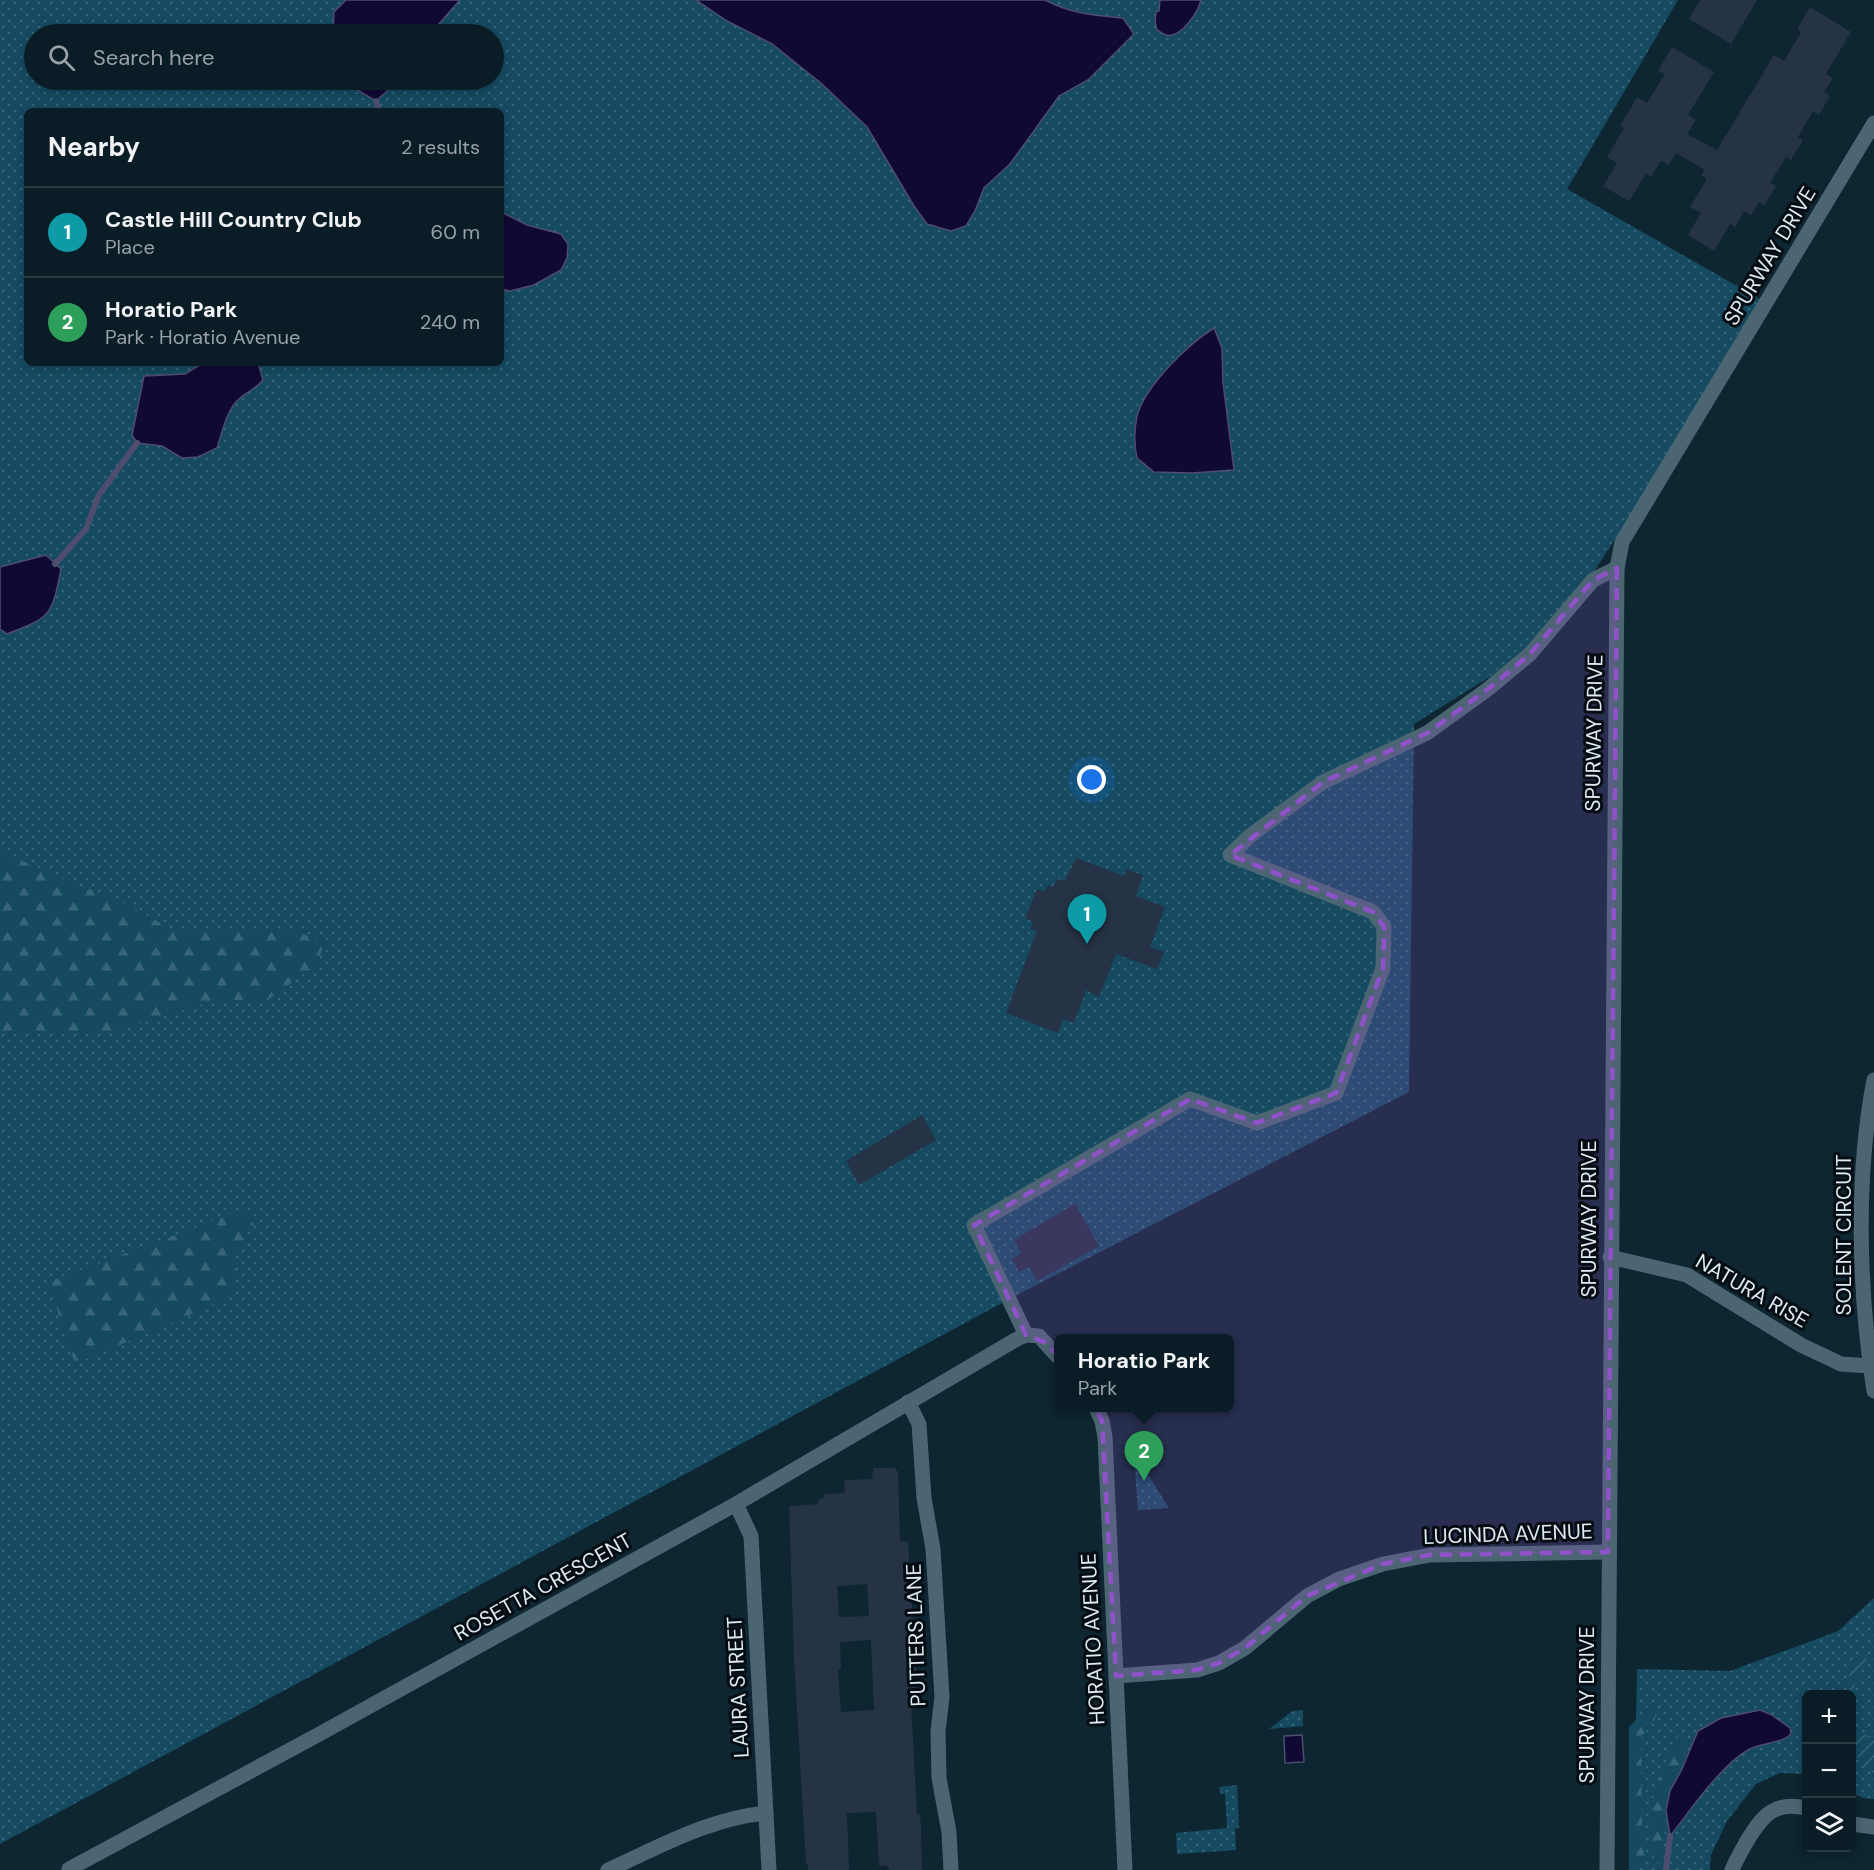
<!DOCTYPE html>
<html lang="en">
<head>
<meta charset="utf-8">
<style>
  :root { --surface:#0a1c25; --page:#13252d; --text:#f1f3f6; --muted:#99a1a7; --line:#2a3a42; --accent:#7c3aed }
  body { margin:0; font-family:"DM Sans",sans-serif; background:var(--page); color:var(--text) }
  .controls { position:absolute; right:18px; bottom:18px; display:grid; overflow:hidden; border-radius:9px; box-shadow:0 3px 9px #0003 }
  .controls button { width:54px; height:54px; display:grid; place-items:center; padding:0; border:0; border-bottom:2px solid var(--line); background:var(--surface); color:var(--text); font:30px sans-serif }
  .you { position:absolute; left:1092px; top:780px; width:21px; height:21px; margin:-15px; border:4px solid #fff; border-radius:50%; background:#1a73e8; box-shadow:0 0 0 9px #1a73e833 }
  .badge { display:grid; place-items:center; width:39px; height:39px; border-radius:50%; background:var(--accent); color:#fff; font-size:20px; font-weight:700 }
  .pin { position:absolute; translate:-50% -50px; filter:drop-shadow(0 2px 3px #0008) }
  .pin::after { content:''; position:absolute; top:32px; width:21px; height:18px; background:inherit; clip-path:polygon(0 0,100% 0,50% 100%) }
  .popup { position:absolute; left:1054px; top:1334px; width:180px; height:78px; box-sizing:border-box; display:grid; place-content:center; border-radius:9px; background:var(--surface); filter:drop-shadow(0 2px 4px #0005); font-size:20px; white-space:nowrap; color:var(--muted) }
  .popup b { font-size:22px; color:var(--text) }
  .popup::after { content:''; position:absolute; left:50%; top:100%; margin-left:-12px; border:12px solid transparent; border-top-color:var(--surface) }
  .list { margin:0; padding:0; list-style:none }
  h2 { display:flex; justify-content:space-between; align-items:center; height:78px; margin:0; padding:0 24px; font-size:26px }
  h2 small { font-size:20px; font-weight:400; color:var(--muted) }
  .list li { display:grid; grid-template-columns:39px 1fr auto; gap:18px; align-items:center; box-sizing:border-box; height:90px; padding:0 24px; border-top:2px solid var(--line) }
  .list b { display:block; font-size:22px; white-space:nowrap }
  .list p { margin:0; font-size:20px; white-space:nowrap; color:var(--muted) }
  .list em { font-size:20px; font-style:normal; color:var(--muted) }
  .icon { flex:none; width:33px; height:33px; fill:none; stroke:currentColor; stroke-width:2; stroke-linecap:round; stroke-linejoin:round }
  .map { position:relative; flex:none; width:1874px; height:1870px; overflow:hidden }
  .search { position:absolute; background:var(--surface); box-shadow:0 3px 9px #0003; left:24px; top:24px; width:480px; height:66px; display:flex; align-items:center; gap:15px; box-sizing:border-box; padding:0 21px; border-radius:33px; color:var(--muted); font-size:22px }
  .panel { position:absolute; background:var(--surface); box-shadow:0 3px 9px #0003; left:24px; top:108px; width:480px; height:258px; border-radius:9px }
  .map>svg:first-child { display:block }
  .grass { fill:url(#grass-dots); fill-rule:evenodd }
  .forest { fill:url(#forest-firs) }
  .garden { fill:url(#garden-furrows) }
  .water { fill:#100934; stroke:#4e4d6d; stroke-width:1.5 }
  .lines { fill:none; stroke-linecap:round; stroke-linejoin:round }
  .stream { stroke:#4e4d6d; stroke-width:6 }
  .building { fill:#263346; fill-rule:evenodd }
  .minor { stroke:#4c6573; stroke-width:15 }
  .marked { fill:#8f52c9; fill-opacity:0.2; stroke:#8f52c9; stroke-width:4.5; stroke-dasharray:12 8; stroke-linejoin:round }
  .labels { text-anchor:middle; dominant-baseline:central; stroke-width:6; stroke-linejoin:round; paint-order:stroke }
  .street-label { font-size:21px; fill:#ddebf3; stroke:#050d12 }
</style>
</head>
<body>
<div class="map">
<svg width="1874" height="1870" viewBox="0 0 1874 1870">
  <defs>
    <pattern id="grass-dots" width="8" height="8" patternUnits="userSpaceOnUse" patternTransform="scale(1.5)"><rect width="8" height="8" fill="#154a61"/><path d="M2 2h.1M6 6h.1" fill="none" stroke="#376478" stroke-width="1.8" stroke-linecap="round"/></pattern>
    <pattern id="forest-firs" width="22" height="20" patternUnits="userSpaceOnUse" patternTransform="scale(1.5)"><rect width="22" height="20" fill="#154a61"/><path d="M5 1l3.5 6h-7zM16 11l3.5 6h-7z" fill="#376478"/></pattern>
    <pattern id="garden-furrows" width="10" height="10" patternUnits="userSpaceOnUse" patternTransform="scale(1.5)"><rect width="10" height="10" fill="#154a61"/><path d="M-1 1l2-2M0 10L10 0M9 11l2-2" fill="none" stroke="#376478"/></pattern>
  </defs>
  <rect width="100%" height="100%" fill="#0d2631"/>
  <!-- grass -->
  <g class="grass">
    <path d="M0,0H1678L1567,189L1767,303L1588,581L1525,655L1414,724L1409,1092L1015,1296L0,1844ZM34,34H494V80H34ZM27,111H501V363H27Z"/>
    <path d="M1134,1453L1169,1508L1138,1510Z"/>
    <path d="M1874,1598V1799L1863,1798L1852,1793V1694H1806V1774L1780,1773L1756,1784L1727,1821L1711,1855L1710,1870H1633L1637,1669L1730,1671L1838,1631Z"/>
    <path d="M1303,1710V1726L1269,1729L1292,1711Z"/>
    <path d="M1237,1785L1239,1828L1235,1829L1236,1850L1177,1854L1176,1833L1227,1828L1225,1794H1220L1219,1787Z"/>
  </g>
  <!-- forest -->
  <g class="forest">
    <path d="M0,849L36,868L126,904L177,932H297L325,942L317,964L268,1000H217L103,1034H0Z"/>
    <path d="M243,1210L254,1224L235,1250L234,1296L75,1364L48,1282Z"/>
    <path d="M1649,1706L1658,1710L1654,1721L1641,1737L1642,1839L1645,1864L1639,1866V1870H1629V1727Z"/>
    <path d="M1680,1730L1687,1736L1682,1769L1670,1791L1666,1810L1663,1863L1659,1864L1650,1852L1654,1788L1663,1771Z"/>
  </g>
  <!-- garden -->
  <g class="garden">
    <path d="M1867,1653L1868,1655L1851,1694C1845,1676 1850,1663 1867,1653Z"/>
    <path d="M1858,1731L1874,1740V1773C1857,1763 1853,1751 1853,1732Z"/>
  </g>
  <!-- water -->
  <g class="water">
    <path d="M346,0H460L430,34H333L334,12Z"/>
    <path d="M696,0H1045C1072,14 1094,15 1123,18L1134,34L1088,80L1059,96L1010,164L984,188L975,211L966,226L951,231L927,224L914,206L867,127L822,84L772,44L727,21Z"/>
    <path d="M1160,0H1201C1198,12 1181,39 1166,35C1164,35 1159,31 1157,30L1155,22L1156,12L1159,11Z"/>
    <path d="M349,80H399L376,101L359,91Z"/>
    <path d="M501,212L527,225L561,234L568,244L567,258L561,270L534,285L510,291L501,289Z"/>
    <path d="M1214,328L1222,348L1223,382L1234,470L1192,473L1154,472L1137,458C1134,444 1134,430 1137,416C1145,386 1188,344 1214,328Z"/>
    <path d="M203,363H258L263,380C256,389 248,391 240,398C227,408 222,433 217,448L198,457L182,458L162,446L137,443L132,435L144,376L185,374Z"/>
    <path d="M46,555L61,569C52,615 52,617 7,634L0,629V567Z"/>
    <path d="M1760,1710L1772,1715L1790,1728L1791,1734C1783,1743 1760,1743 1748,1750C1720,1766 1691,1810 1670,1836L1666,1810L1670,1791L1682,1769L1698,1731L1721,1718Z"/>
    <path d="M1302,1735L1304,1762L1285,1763L1284,1736Z"/>
  </g>
  <g class="lines">
    <!-- stream -->
    <g class="stream">
      <path d="M376,101L379,111"/>
      <path d="M55,564L86,529L99,495L137,443"/>
      <path d="M1666,1870L1670,1836"/>
    </g>
  </g>
  <!-- building -->
  <g class="building">
    <path d="M1700,0H1757L1731,44L1689,19Z"/>
    <path d="M1810,7L1851,32L1826,74L1833,78L1824,92L1830,96L1819,115L1813,111L1798,137L1803,140L1791,160L1786,157L1770,183L1776,186L1764,206L1759,202L1751,215L1744,211L1735,227L1730,224L1714,251L1688,235L1701,213L1690,207L1707,179L1701,175L1705,170L1676,153L1669,165L1661,161L1651,177L1646,173L1629,201L1603,186L1617,163L1607,157L1624,128L1620,126L1637,97L1647,103L1665,74L1658,71L1672,47L1714,72L1688,115L1696,120L1687,134L1717,150L1774,55L1784,61L1801,32L1797,29Z"/>
    <path d="M1076,858L1124,876L1126,869L1143,875L1136,896L1165,907L1150,947L1164,952L1157,969L1116,954L1099,997L1086,990L1074,1023L1063,1019L1058,1033L1006,1013L1037,931L1030,929L1033,922L1025,918L1037,889L1045,892L1048,885L1053,887L1057,879L1065,881Z"/>
    <path d="M922,1115L936,1140L859,1185L846,1161Z"/>
    <path d="M1075,1204L1099,1246L1037,1281L1029,1267L1019,1272L1012,1259L1021,1253L1014,1240Z"/>
    <path d="M873,1468H895L896,1471H898L900,1541L908,1542L918,1703H911L917,1815L920,1814L921,1830L922,1870H890L886,1865L879,1866L876,1812L847,1813L849,1870H808V1863L806,1864L794,1658L789,1506L817,1504L819,1499L824,1498V1494L845,1493L844,1480L872,1479ZM867,1584L869,1616L839,1617L837,1586ZM871,1640L874,1710L841,1712L838,1670L841,1669L840,1642Z"/>
  </g>
  <g class="lines">
    <!-- minor -->
    <g class="minor">
      <path d="M1874,1080C1855,1178 1859,1293 1874,1391"/>
      <path d="M1610,1257L1687,1275L1801,1345L1841,1364L1870,1366"/>
      <path d="M1026,1335L974,1225L1190,1099L1257,1123L1336,1093L1383,968L1384,927L1373,912L1230,855L1251,835L1323,782L1427,733L1488,689L1530,654L1593,580L1617,568"/>
      <path d="M908,1402L919,1424L924,1498L933,1549L942,1697L938,1731L939,1778L949,1832L951,1870"/>
      <path d="M1096,1408L1102,1421L1105,1437L1125,1870"/>
      <path d="M736,1504L751,1536L769,1870"/>
      <path d="M1116,1676L1197,1670L1219,1663L1245,1648L1307,1596L1339,1579L1383,1564L1430,1555L1608,1552"/>
      <path d="M1852,1824L1874,1827"/>
      <path d="M69,1869L314,1737L736,1504L1017,1339L1026,1335L1039,1336L1058,1357"/>
      <path d="M608,1870C659,1847 710,1818 766,1813"/>
      <path d="M1607,1870L1617,568L1622,542L1874,123"/>
      <path d="M1732,1870C1736,1860 1742,1850 1747,1841C1763,1815 1774,1801 1806,1808"/>
    </g>
  </g>
  <!-- marked area -->
  <path class="marked" d="M1617,568L1608,1552L1430,1555L1383,1564L1307,1596L1245,1648L1219,1663L1197,1670L1116,1676L1102,1421L1087,1393L1047,1343L1026,1335L974,1225L1190,1099L1257,1123L1336,1093L1383,968L1384,927L1373,912L1230,855L1323,782L1427,733L1488,689L1530,654L1593,580Z"/>
  <g class="labels">
    <!-- street labels -->
    <g class="street-label">
      <text transform="translate(1770 256) rotate(-59)">SPURWAY DRIVE</text>
      <text transform="translate(1594 733) rotate(-89)">SPURWAY DRIVE</text>
      <text transform="translate(1589 1219) rotate(-90)">SPURWAY DRIVE</text>
      <text transform="translate(1844 1235) rotate(-90)">SOLENT CIRCUIT</text>
      <text transform="translate(1752 1291) rotate(30)">NATURA RISE</text>
      <text transform="translate(1508 1534) rotate(-2)">LUCINDA AVENUE</text>
      <text transform="translate(543 1587) rotate(-29)">ROSETTA CRESCENT</text>
      <text transform="translate(916 1635) rotate(-92)">PUTTERS LANE</text>
      <text transform="translate(1093 1639) rotate(-93)">HORATIO AVENUE</text>
      <text transform="translate(738 1687) rotate(-93)">LAURA STREET</text>
      <text transform="translate(1587 1705) rotate(-90)">SPURWAY DRIVE</text>
    </g>
  </g>
</svg>
<div class="controls">
<button>+</button>
<button>−</button>
<button><svg class="icon" aria-label="layers" viewBox="0 0 24 24"><path d="M12 4l9 5-9 5-9-5zM3 14l9 5 9-5"/></svg></button>
</div>
<div class="you"></div>
<div class="pin badge" style="left:1087px;top:944px;background:#0f9aa8">1</div>
<div class="pin badge" style="left:1144px;top:1481px;background:#2e9e5b">2</div>
<div class="popup"><b>Horatio Park</b>Park</div>
<div class="search"><svg class="icon" aria-label="search" viewBox="0 0 24 24"><circle cx="10" cy="10" r="6"/><path d="M15 15l6 6"/></svg>Search here</div>
<section class="panel">
<h2>Nearby<small>2 results</small></h2>
<ul class="list">
<li><span class="badge" style="background:#0f9aa8">1</span><div><b>Castle Hill Country Club</b><p>Place</p></div><em>60 m</em></li>
<li><span class="badge" style="background:#2e9e5b">2</span><div><b>Horatio Park</b><p>Park · Horatio Avenue</p></div><em>240 m</em></li>
</ul>
</section>
</div>
</body>
</html>
